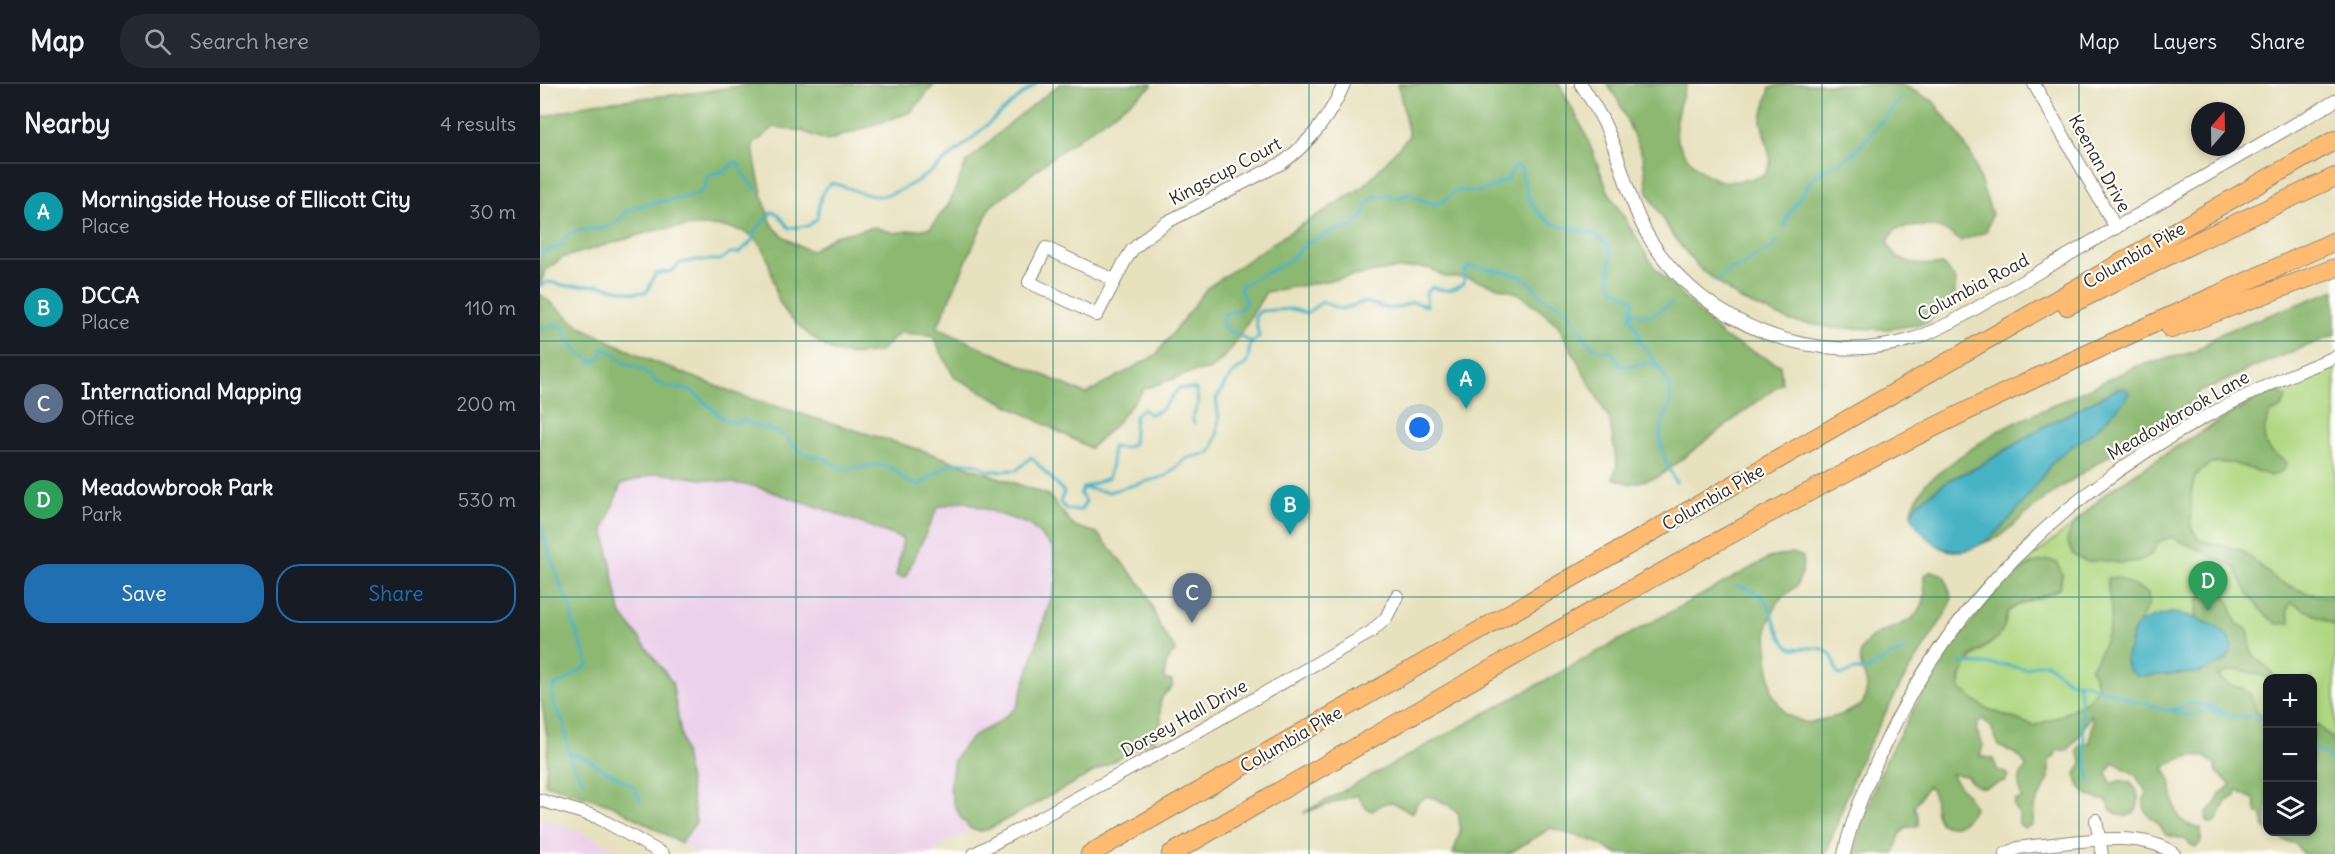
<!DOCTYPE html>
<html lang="en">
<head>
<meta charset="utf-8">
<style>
  :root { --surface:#171b24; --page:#242831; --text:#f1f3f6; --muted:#9ea1a6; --line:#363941; --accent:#1f6fb2 }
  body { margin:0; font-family:Delius,sans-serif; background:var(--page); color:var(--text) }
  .controls { position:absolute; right:18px; bottom:18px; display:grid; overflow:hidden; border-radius:12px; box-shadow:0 3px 9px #0003 }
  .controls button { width:54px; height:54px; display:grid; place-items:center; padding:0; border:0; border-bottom:2px solid var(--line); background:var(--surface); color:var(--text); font:30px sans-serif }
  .compass { position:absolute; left:1651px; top:18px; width:54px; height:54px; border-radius:50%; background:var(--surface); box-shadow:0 3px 9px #0003; rotate:20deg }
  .you { position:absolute; left:880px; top:344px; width:21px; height:21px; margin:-15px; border:4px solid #fff; border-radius:50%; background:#1a73e8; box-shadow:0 0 0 9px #1a73e833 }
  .badge { display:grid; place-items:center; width:39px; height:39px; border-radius:50%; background:var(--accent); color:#fff; font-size:20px; font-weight:700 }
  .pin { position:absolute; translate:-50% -50px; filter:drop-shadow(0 2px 3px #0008) }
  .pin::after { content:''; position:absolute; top:32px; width:21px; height:18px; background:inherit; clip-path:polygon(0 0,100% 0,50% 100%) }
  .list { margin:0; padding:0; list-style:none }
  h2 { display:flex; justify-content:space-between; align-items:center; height:78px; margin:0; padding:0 24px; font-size:26px }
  h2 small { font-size:20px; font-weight:400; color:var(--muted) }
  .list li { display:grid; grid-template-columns:39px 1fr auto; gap:18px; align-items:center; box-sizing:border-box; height:96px; padding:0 24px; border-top:2px solid var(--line) }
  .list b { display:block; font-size:22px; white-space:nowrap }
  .list p { margin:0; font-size:20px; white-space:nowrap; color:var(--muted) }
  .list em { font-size:20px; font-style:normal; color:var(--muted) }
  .actions { display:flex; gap:12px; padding:18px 24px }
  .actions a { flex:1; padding:14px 0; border:2px solid var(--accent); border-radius:24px; text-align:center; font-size:21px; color:var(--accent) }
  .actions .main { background:var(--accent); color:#fff }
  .icon { flex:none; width:33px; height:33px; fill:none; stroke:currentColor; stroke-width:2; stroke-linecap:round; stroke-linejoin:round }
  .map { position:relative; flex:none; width:1795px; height:770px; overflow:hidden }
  header { display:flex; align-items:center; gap:36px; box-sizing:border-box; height:84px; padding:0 30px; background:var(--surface); border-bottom:2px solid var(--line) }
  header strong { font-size:28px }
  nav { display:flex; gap:33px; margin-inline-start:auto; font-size:21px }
  .search { width:420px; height:54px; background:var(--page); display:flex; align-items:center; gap:15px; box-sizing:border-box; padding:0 21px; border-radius:24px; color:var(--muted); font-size:22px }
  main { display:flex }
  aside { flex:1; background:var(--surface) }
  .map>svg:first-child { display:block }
  .built { fill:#ecd1ea }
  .green { fill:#b0d883; stroke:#6e8257; stroke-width:1.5 }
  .forest { fill:#8cb871; stroke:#5c724e; stroke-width:1.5 }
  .water { fill:#47b3c5; stroke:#396f78; stroke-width:1.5 }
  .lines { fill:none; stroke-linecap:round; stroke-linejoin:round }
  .stream { stroke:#47b3c5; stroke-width:3 }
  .minor-casing { stroke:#898674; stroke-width:14 }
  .highway-casing { stroke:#898674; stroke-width:20 }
  .minor { stroke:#fff; stroke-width:12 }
  .highway { stroke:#ffbb71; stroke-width:18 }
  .grid { fill:none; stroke:#0f766e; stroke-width:1.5; stroke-opacity:0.55 }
  .labels { text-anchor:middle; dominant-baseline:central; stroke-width:4.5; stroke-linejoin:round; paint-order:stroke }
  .street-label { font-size:18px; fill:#2b2b2b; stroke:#fdfcf7 }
</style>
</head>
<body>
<header>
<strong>Map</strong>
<div class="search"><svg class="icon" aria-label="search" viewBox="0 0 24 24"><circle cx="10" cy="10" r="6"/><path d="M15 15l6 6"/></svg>Search here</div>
<nav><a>Map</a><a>Layers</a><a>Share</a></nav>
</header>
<main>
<aside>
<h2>Nearby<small>4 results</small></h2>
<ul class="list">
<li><span class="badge" style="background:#0f9aa8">A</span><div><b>Morningside House of Ellicott City</b><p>Place</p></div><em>30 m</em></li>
<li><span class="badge" style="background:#0f9aa8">B</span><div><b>DCCA</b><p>Place</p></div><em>110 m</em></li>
<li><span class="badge" style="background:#5c6f8a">C</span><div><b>International Mapping</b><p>Office</p></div><em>200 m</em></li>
<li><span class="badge" style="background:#2e9e5b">D</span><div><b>Meadowbrook Park</b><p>Park</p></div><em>530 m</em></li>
</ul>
<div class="actions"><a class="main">Save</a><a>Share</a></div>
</aside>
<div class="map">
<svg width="1795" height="770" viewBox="0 0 1795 770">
  <rect width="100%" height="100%" fill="#fdfcf7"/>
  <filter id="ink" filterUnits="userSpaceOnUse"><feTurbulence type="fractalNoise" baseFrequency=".0167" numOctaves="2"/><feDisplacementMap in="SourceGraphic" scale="12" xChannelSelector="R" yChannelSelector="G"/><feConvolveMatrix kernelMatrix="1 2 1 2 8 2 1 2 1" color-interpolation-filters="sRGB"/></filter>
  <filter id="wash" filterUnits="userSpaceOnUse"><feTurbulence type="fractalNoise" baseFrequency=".008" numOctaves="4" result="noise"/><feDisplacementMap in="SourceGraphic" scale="24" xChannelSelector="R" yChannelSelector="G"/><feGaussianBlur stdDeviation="1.35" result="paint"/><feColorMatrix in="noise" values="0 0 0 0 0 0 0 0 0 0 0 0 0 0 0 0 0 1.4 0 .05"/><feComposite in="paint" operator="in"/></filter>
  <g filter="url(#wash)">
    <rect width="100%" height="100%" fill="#e7e1be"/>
    <!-- built -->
    <g class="built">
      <path d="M119,389L214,402L284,425L363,455L356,492L364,494L398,422L423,417L490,441L513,464L517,495L477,623L456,640L436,650L411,692L410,704L414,720L421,734L431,745L390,770H158L141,759L156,738L132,598L80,528L64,445L81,400Z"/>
      <path d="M0,734L35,745L88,770H0Z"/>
    </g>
    <!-- green -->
    <path class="green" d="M1795,282V770L1772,748V594H1728L1727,719L1551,584L1558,601L1549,616L1521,632L1494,642L1445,624L1420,605C1419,567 1454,568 1464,542C1466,538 1466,532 1467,528C1482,516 1503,515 1520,504L1522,490L1494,479L1467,493L1533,441L1566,409L1641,360L1745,298Z"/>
    <!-- forest -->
    <g class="forest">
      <path d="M211,0H395L371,28L287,57L262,47L234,43L213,61C215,78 225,133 235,144C245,156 257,162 271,167L294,152L335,143L354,149L390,144L409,120L426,79L471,38L520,0H612V2L514,72L450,123L397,244L546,310L616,271L667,204L739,155L823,103L869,52L858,0H1019L1045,49L1068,107L1114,183L1183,253L1240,281L1242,299L1118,393L1090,400L1073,394L1077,382L1070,337L1018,241L980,210L927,193H905L891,185L880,183L847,186L726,208L690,267L672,285L650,289L604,305L574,342L550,364L414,293L392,251L359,249L340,268C329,269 315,272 303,270C284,267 245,233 238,215C232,197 230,164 212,152C187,136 127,142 99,151L22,174L5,187L0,202V34L53,19L161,8Z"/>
      <path d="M1067,0H1147C1141,15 1134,33 1136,50C1139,68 1158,88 1175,95C1186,101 1213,95 1225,91L1231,77L1221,37L1230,4L1242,0H1361L1393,17L1419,51L1431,71L1452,130L1446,148L1420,157C1400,139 1382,140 1356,145L1347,158L1357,174L1376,180L1403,181L1416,196L1414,215L1387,239L1349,245L1293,244L1251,237L1201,216L1158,183L1133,152L1108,109L1103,73L1078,16Z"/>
      <path d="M1795,206V251L1707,286L1673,303L1659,307L1655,317L1592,356L1509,411L1459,453L1428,465L1446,457L1475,428L1514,377L1532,361L1551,349L1577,305L1505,342L1438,383L1409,396L1378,419L1371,430L1374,420L1386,399L1419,373L1458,347L1597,282L1654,268L1682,249Z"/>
      <path d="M0,210L41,243L107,275L205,313L381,366L508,411L534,442L557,449L604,504L621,545L636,567C626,574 625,583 624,595L632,597V604C609,618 629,632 616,654L449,745L441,747L431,745L421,734L414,720L410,704L414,676L424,662L436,650L456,640L477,623L517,495L513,464L490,441L423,417L398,423L365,494L356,492L363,455L284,425L214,402L119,389L81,400L64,445L80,528L132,598L156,738L141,759L72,721L5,700L8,658L0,610Z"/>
      <path d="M1729,308L1740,309L1746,314L1740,325L1730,329C1725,341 1720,355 1730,367C1735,371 1741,374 1746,379L1744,386L1732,392L1692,379H1671L1655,392L1651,410V443L1659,456L1701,466L1738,497L1769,510L1795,513V542L1751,518L1747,527L1751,539L1737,540C1715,524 1706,508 1695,483L1631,453L1618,458L1612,470L1599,477L1580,479L1559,476L1547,478L1533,471L1527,456L1533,441L1566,409L1641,360Z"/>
      <path d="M1253,469L1263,473L1262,489L1256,502L1237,518L1227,543L1228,577L1232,609L1246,631L1267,639L1298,632L1322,621C1324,615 1327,608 1327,603C1326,588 1314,576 1324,562C1339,538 1380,549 1385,510C1385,504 1383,498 1384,491L1392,487L1404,491L1412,514L1406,529L1362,598L1317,683L1286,770H1077L1056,758L1011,744L968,770H913L920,748L919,730C909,721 901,715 887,712L877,719L873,729C853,722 852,710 833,727L827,725L817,711L763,729L1229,474Z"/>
      <path d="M1508,476L1518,479L1522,490L1520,504C1503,515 1482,515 1467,528L1464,543L1457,554L1432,571L1420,594V605L1445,624L1494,642L1521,632L1549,616L1558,601L1551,584C1560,568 1571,550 1571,531C1572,518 1566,508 1568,494L1576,493L1608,509L1609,520L1593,549L1588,568L1610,592L1624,589L1639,590L1691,566C1690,548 1670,541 1655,533L1659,515L1669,507H1680L1688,516L1697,540C1715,547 1707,553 1711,567C1715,578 1728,579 1733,591L1728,594C1709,588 1696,581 1678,592C1692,611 1711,593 1716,628L1727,631V746L1723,742V731L1717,729L1714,715L1702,710L1699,706H1697L1696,712L1686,717L1676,737L1672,740L1667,738L1666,729L1676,720L1680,710L1691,701L1676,687L1674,679C1670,677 1665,672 1661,672C1651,670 1631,677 1624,684C1637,702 1629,732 1647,740C1652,742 1657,742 1661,744V758L1656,763L1651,761L1644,755L1626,751C1623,747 1620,741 1617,738C1615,735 1611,735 1609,732C1603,726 1602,715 1607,709L1595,690L1573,678L1567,688L1571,700C1607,681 1608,754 1570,725L1569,720L1565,716C1554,716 1536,706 1536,692C1536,687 1541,683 1542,678L1537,667L1539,662L1550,658L1553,635L1551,631L1537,655L1527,667L1517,666L1514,673L1509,676V694L1494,724L1493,741L1484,744L1479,740V730L1474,721L1476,716L1482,715C1478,704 1477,693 1486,684C1482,669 1471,669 1459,662L1451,643L1443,635L1439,638L1436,645L1443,661L1440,672L1453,675L1458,687H1464L1468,692L1465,697C1450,700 1439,712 1427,692L1411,690C1417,703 1430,709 1434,724C1426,737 1417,748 1401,739C1391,727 1399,712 1388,702L1374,722L1378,733V741L1375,743H1367L1360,750L1354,770H1314L1323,733L1345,677L1398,581L1467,493L1494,479Z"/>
      <path d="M1773,639L1776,640L1795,657V770H1763L1755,759L1748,758L1729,748H1772Z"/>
    </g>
    <!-- water -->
    <g class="water">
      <path d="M1585,304L1589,308L1586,315C1575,327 1563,340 1550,350C1538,359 1524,366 1513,378C1490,406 1444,491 1397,461C1385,452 1376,444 1371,430L1378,419L1409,396L1438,383L1505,342L1577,305Z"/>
      <path d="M1631,529C1647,529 1684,542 1691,558C1693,565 1689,571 1686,577L1658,589L1597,592L1589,586L1586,577L1593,549L1599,539L1614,533Z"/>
    </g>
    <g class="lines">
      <!-- stream -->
      <g class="stream">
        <path d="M1244,144L1248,131L1270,98L1284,86L1313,70L1362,13"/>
        <path d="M0,169L20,162L27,152L35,147L66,144L76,139L85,128L103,121L157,111L164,105L168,91L183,88L195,78L200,81L202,89L217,105"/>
        <path d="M1176,198L1190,185L1201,183L1219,170L1230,166L1238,157"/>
        <path d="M0,202L8,198L28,202L59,201L94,209L107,208L115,190L132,187L141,179L156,176H180L190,169H199L212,157L214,148L232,128L238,130L249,144L268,142L277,135C280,121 279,106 292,99C307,102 321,111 336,112C380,113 458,26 496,0"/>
        <path d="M1091,226C1104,238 1120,227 1132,219"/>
        <path d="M0,246L13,241L23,243L28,258C38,265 43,274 54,278L60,274L63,264L75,270L82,278L105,287L116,298L125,302L152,307L185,336L197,339L205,336L213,341L228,344L245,352L254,362L267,371L284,374L302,385L339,381L351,384L370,399L380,401L406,382L419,378L437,380L449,387L477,386L491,373L524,408L520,418L527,426H541L546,418L540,410L543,404"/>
        <path d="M711,258L695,249L685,246L682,236L685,229C696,228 701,228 706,217L700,206L701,202L749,177L767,159L794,147L813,143L822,133L829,117L836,112L844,111L857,114L871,110C893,122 898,125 916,106C924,106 933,109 940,107C950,105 957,99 967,96L975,82L980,83C985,97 985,111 994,123C1016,152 1040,139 1061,155C1065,158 1068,163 1071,166L1070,195L1074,205L1094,216L1090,233L1100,251L1097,255C1106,264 1127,292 1130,305C1134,319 1124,331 1121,345C1118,363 1127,382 1136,398"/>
        <path d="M543,404L569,408L626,392L647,374L670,369C680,351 680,336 676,315C682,306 687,294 696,287C700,283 705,283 707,278C712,265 704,263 719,253L715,233L720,227L752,225L767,229L782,218L801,225L825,218L846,224H856L873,218L887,222L886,209L892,203C904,208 913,207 924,199V187L930,182C947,186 970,186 984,194C992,199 997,208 1004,214C1010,218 1019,219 1024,224C1043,241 1040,267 1072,268L1081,283L1112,279L1117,283"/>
        <path d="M543,404L568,394L572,380V363L582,364L593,361L595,332L602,325L610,330L621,326L639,304L656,305L658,319L652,335L654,339"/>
        <path d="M0,440L21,503L31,523L33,539L48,579V582C36,588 26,599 13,602L12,617L24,640L30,676L44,698"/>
        <path d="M1197,502C1233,510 1226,523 1240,550C1242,554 1245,559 1248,562C1258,570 1280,556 1292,572C1295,577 1295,584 1298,590L1301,591L1314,586H1329L1351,571L1366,567"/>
        <path d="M1420,579L1465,581L1486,585L1494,581L1506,579L1530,598L1546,599L1558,605L1573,608L1593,618L1606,619L1624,626H1633L1639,630L1655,631L1666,626L1693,632L1728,634"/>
        <path d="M1538,599C1545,632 1541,667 1551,698"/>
        <path d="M1633,626L1653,619L1676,624L1684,629"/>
        <path d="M1772,665L1787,671L1795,682"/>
        <path d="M29,669L43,673L94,703L101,717"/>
      </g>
    </g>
  </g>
  <g filter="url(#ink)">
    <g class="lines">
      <!-- minor casing -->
      <g class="minor-casing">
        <g id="minor">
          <path d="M1041,0C1050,14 1059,28 1066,43C1083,80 1089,122 1111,157C1166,242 1276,285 1373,255C1387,251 1401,243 1414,237L1795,17"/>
          <path d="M1494,0L1576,144"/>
          <path d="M574,196L506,164L489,198L557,231L585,177L592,166L610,150L627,138L742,79C771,58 790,33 804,0"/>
          <path d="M0,716L57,733L123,770"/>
          <path d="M1556,736L1562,770"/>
          <path d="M434,770L641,657L831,548L846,534L857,512"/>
          <path d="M1304,770C1312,733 1328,698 1343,664C1432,470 1601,348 1795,273"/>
          <path d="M1465,770L1478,764L1493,762C1534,759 1600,744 1634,770"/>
        </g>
      </g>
      <!-- highway casing -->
      <g class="highway-casing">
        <g id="highway">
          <path d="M1527,222L1654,159L1795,93"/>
          <path d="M1631,245L1795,184"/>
          <path d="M550,770L1795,56"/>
          <path d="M631,770C859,639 1084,505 1316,383C1472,301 1635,231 1795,157"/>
        </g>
      </g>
      <!-- minor -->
      <use href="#minor" class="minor"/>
      <!-- highway -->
      <use href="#highway" class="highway"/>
    </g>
  </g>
  <!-- grid -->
  <path class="grid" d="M256,0V770M513,0V770M769,0V770M1026,0V770M1282,0V770M1539,0V770M0,257H1795M0,513H1795"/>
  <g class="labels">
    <!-- street labels -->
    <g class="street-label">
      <text transform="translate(1560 79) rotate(61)">Keenan Drive</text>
      <text transform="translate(685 87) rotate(-28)">Kingscup Court</text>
      <text transform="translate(1594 171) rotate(-30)">Columbia Pike</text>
      <text transform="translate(1433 203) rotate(-28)">Columbia Road</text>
      <text transform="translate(1638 331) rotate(-30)">Meadowbrook Lane</text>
      <text transform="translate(1173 413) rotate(-30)">Columbia Pike</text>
      <text transform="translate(644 634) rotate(-29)">Dorsey Hall Drive</text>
      <text transform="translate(751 655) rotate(-30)">Columbia Pike</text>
    </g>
  </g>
</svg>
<div class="controls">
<button>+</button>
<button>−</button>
<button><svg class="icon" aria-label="layers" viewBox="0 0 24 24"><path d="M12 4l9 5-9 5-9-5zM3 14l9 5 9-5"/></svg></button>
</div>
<svg class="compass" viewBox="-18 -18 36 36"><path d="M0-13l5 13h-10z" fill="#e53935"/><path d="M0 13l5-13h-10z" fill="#9ea1a6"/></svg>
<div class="you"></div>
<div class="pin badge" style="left:926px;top:325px;background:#0f9aa8">A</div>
<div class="pin badge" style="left:750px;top:451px;background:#0f9aa8">B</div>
<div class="pin badge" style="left:652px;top:539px;background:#5c6f8a">C</div>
<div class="pin badge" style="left:1668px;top:527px;background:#2e9e5b">D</div>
</div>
</main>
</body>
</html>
